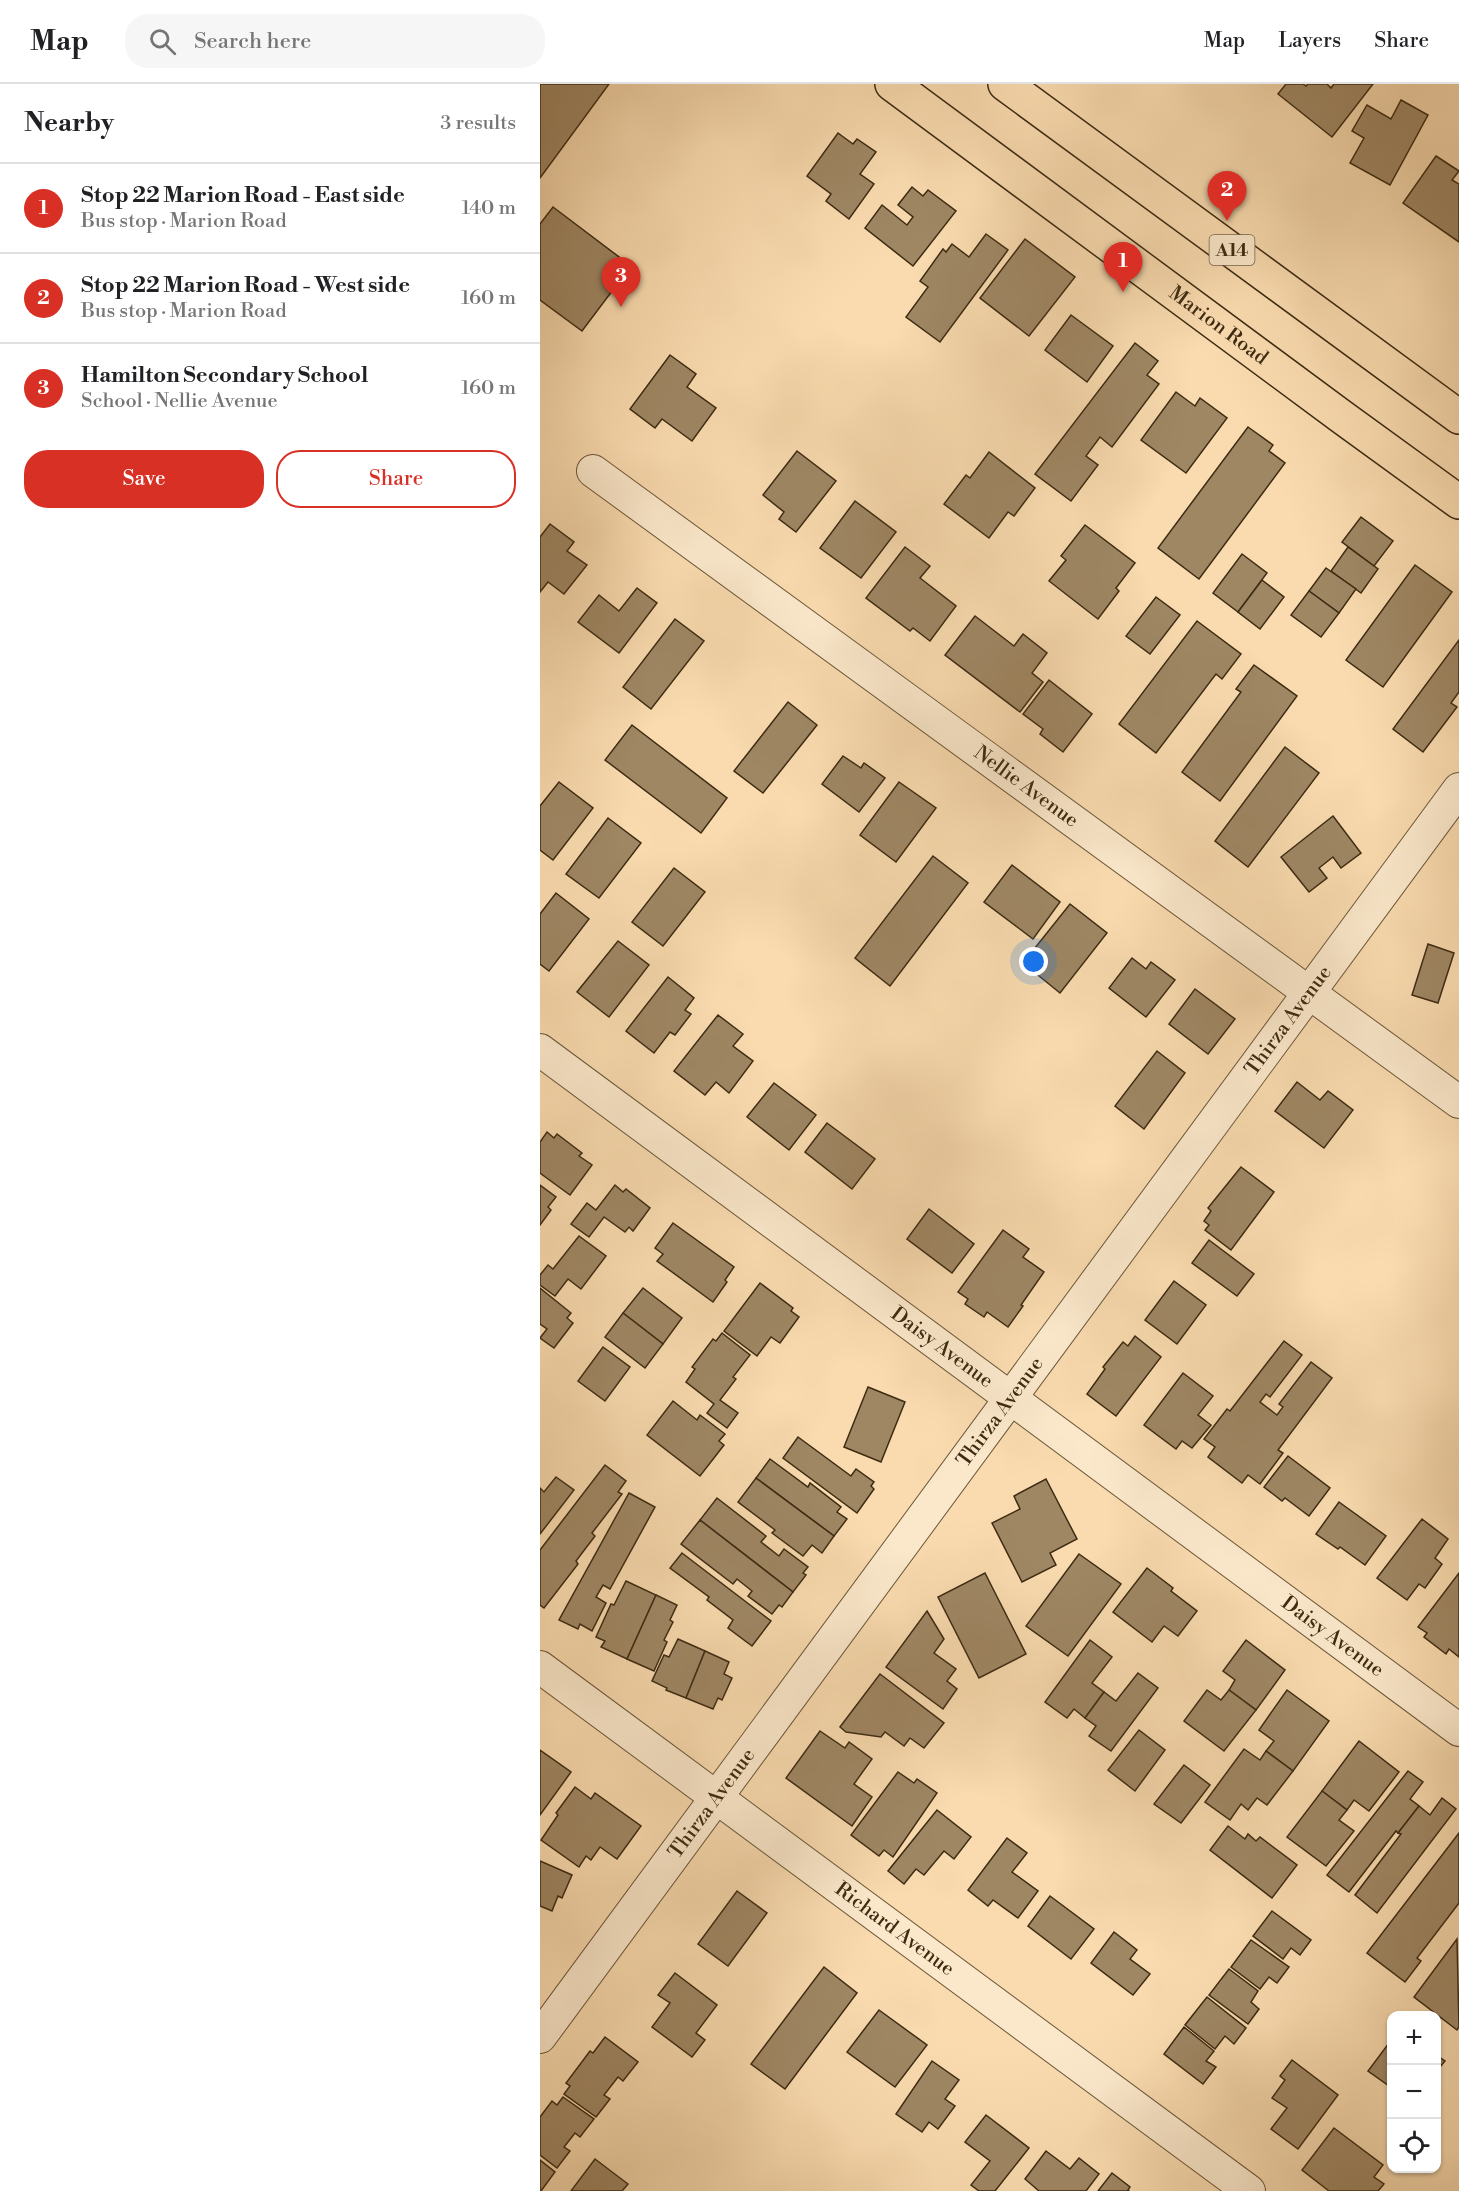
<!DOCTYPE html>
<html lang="en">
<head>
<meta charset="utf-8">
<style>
  :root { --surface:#fff; --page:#f6f6f6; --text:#202124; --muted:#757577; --line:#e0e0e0; --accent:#d93025 }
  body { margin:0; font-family:"Libre Bodoni",serif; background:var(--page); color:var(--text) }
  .controls { position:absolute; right:18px; bottom:18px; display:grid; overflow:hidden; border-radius:12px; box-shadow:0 2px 4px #0004 }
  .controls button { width:54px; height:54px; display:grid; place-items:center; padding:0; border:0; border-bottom:2px solid var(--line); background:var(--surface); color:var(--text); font:30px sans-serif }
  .you { position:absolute; left:494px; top:878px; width:21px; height:21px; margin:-15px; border:4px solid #fff; border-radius:50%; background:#1a73e8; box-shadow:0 0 0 9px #1a73e833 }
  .badge { display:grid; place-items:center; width:39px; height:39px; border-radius:50%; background:var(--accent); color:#fff; font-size:20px; font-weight:700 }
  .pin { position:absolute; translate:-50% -50px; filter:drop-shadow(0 2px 3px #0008) }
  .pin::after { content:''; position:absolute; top:32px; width:21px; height:18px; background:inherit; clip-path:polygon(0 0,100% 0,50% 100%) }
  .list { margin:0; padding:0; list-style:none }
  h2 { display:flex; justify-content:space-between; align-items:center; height:78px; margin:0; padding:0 24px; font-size:26px }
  h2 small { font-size:20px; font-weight:400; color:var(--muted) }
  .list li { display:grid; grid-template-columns:39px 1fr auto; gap:18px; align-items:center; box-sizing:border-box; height:90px; padding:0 24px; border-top:2px solid var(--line) }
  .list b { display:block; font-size:22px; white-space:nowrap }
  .list p { margin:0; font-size:20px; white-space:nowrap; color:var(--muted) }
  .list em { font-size:20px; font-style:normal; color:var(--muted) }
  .actions { display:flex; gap:12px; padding:18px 24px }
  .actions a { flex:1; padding:14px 0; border:2px solid var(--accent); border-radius:24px; text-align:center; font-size:21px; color:var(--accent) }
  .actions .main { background:var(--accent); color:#fff }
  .icon { flex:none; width:33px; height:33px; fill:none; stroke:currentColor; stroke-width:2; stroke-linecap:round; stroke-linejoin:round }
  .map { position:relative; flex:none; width:919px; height:2107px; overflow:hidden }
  header { display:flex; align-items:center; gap:36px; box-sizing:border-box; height:84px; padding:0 30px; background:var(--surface); border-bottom:2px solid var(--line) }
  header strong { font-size:28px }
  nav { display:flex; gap:33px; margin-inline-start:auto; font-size:21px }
  .search { width:420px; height:54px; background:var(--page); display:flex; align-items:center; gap:15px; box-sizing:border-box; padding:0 21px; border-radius:24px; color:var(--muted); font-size:22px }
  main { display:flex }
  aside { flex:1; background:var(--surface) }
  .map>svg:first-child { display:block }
  .building { fill:#9f8764; stroke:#3d2b12; stroke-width:1.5 }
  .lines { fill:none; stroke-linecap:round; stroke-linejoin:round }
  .minor-casing { stroke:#6c5739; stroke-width:34 }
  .primary-casing { stroke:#3d2b12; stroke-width:36 }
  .minor { stroke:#fbe8cb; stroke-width:32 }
  .primary { stroke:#f9dbaf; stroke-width:33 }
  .labels { text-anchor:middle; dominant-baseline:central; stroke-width:4.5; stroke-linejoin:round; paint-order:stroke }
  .shield { fill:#fbe8cb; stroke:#76644a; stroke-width:1.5 }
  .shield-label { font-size:18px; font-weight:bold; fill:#3d2b12 }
  .street-label { font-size:20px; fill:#3d2b12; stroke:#fbe8cb }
</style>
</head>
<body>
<header>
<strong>Map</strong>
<div class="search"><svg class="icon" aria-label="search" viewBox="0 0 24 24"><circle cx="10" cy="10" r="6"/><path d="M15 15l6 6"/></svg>Search here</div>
<nav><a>Map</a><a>Layers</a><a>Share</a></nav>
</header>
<main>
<aside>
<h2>Nearby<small>3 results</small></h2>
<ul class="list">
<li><span class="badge">1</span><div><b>Stop 22 Marion Road - East side</b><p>Bus stop · Marion Road</p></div><em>140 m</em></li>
<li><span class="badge">2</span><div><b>Stop 22 Marion Road - West side</b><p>Bus stop · Marion Road</p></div><em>160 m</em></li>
<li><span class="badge">3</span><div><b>Hamilton Secondary School</b><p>School · Nellie Avenue</p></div><em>160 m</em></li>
</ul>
<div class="actions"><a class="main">Save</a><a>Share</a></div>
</aside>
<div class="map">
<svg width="919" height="2107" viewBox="0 0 919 2107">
  <rect width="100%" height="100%" fill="#f9dbaf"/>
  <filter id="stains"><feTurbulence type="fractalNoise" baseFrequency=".00333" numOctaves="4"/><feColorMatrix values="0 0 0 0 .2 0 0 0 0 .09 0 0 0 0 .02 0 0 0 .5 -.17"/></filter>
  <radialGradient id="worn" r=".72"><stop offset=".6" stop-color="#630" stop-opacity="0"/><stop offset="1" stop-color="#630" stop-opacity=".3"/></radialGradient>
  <!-- building -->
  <g class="building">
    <path d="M0,0H69L0,94Z"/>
    <path d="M746,0H763L766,2L768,0H787L791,4L794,0H833L792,53L738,10Z"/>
    <path d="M861,16L888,31L850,101L810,79L824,54L812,47L827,21L851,35Z"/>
    <path d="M298,49L313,60L317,55L336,68L320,90L334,100L309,135L286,117L291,110L267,92Z"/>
    <path d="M896,72L919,87L912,96L919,100V158L863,119Z"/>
    <path d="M372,103L383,112L388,106L416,127L373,182L325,144L342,121L367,141L373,133L358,121Z"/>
    <path d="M13,123L91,182L42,247L0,216V140Z"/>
    <path d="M446,150L468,166L400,258L366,233L388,203L380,197L403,165L406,168L412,160L429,173Z"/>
    <path d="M485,155L535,193L489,252L440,214Z"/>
    <path d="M531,231L573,262L547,298L505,266Z"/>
    <path d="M595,259L618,277L607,291L619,300L572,363L560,353L546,372L558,381L531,417L495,390Z"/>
    <path d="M130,271L156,290L147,303L176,324L152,357L122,335L115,344L90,325Z"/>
    <path d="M636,308L655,322L660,314L687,334L646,389L601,356Z"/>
    <path d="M708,343L733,361L729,367L745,379L659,495L618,464Z"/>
    <path d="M257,367L296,397L256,448L239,435L244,428L223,411Z"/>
    <path d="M449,368L495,404L474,432L468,428L449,454L404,420L426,391L430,394Z"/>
    <path d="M315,417L356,448L321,494L280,464Z"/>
    <path d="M821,433L853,457L834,482L802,458Z"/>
    <path d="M10,440L34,458L27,467L47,481L24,510L8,498L0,508V453Z"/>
    <path d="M545,441L595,479L576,504L579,507L558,535L509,497L526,476L521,472Z"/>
    <path d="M365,463L390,482L380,494L416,522L390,557L373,544L370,547L326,514Z"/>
    <path d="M808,463L838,485L821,509L791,487Z"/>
    <path d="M702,470L727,489L698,528L673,509Z"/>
    <path d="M875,481L912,508L843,603L806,576Z"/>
    <path d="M786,484L816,505L799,529L769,507Z"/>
    <path d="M722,496L744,513L720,545L698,528Z"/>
    <path d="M97,504L117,519L79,569L38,538L59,511L79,527Z"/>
    <path d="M769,507L799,529L781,553L751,531Z"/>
    <path d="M616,513L640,531L610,570L586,552Z"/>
    <path d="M435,532L474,562L483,550L507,569L492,589L503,598L480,628L405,571Z"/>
    <path d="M135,535L164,557L111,625L83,603Z"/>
    <path d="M657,537L701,570L682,595L676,590L616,669L579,640Z"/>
    <path d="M919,556V608L911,619L917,623L883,668L853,645Z"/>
    <path d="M714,581L757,612L680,717L642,688L701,608L696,605Z"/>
    <path d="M509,596L552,630L523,668L500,650L503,645L483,630Z"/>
    <path d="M248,618L277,641L223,709L194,687Z"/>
    <path d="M92,641L187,714L161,749L65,676Z"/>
    <path d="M745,663L779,689L708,783L675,757Z"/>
    <path d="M303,672L321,684L324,679L345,694L319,728L282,700Z"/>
    <path d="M19,698L53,724L13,776L0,766V722Z"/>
    <path d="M359,698L396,724L356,778L320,751Z"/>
    <path d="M793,732L821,769L801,784L793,773L779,784L787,794L769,808L741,773Z"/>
    <path d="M68,734L101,759L59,814L26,790Z"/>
    <path d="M393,772L428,799L350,902L315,874Z"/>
    <path d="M472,781L520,818L493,855L444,818Z"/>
    <path d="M134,784L165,808L123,862L92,838Z"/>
    <path d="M16,809L49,835L9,887L0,880V830Z"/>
    <path d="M530,820L567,849L520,909L483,879Z"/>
    <path d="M78,857L109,881L69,933L37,908Z"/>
    <path d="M888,860L914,869L898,919L872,911Z"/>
    <path d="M592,874L606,885L611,878L635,896L606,933L569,904Z"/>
    <path d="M128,893L154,914L145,926L151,930L135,951L130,948L114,969L86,947Z"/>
    <path d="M655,905L695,935L668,970L629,940Z"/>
    <path d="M178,931L203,950L193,962L213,977L189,1009L176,998L165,1011L134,987Z"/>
    <path d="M617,967L645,989L604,1045L575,1022Z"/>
    <path d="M757,998L780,1016L788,1007L813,1026L784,1064L735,1027Z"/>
    <path d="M234,999L276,1031L249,1066L207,1033Z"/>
    <path d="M287,1039L335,1075L312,1105L265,1068Z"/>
    <path d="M7,1048L14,1054L17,1050L42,1069L39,1072L52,1081L30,1111L0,1089V1058Z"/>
    <path d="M701,1083L734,1108L691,1166L665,1146L669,1141L664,1137L671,1127L668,1124Z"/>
    <path d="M0,1101L16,1113L8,1123L11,1126L0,1141Z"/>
    <path d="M75,1101L83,1108L86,1105L110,1124L93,1147L89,1143L85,1148L64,1133L49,1153L31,1140L47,1119L56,1126Z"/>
    <path d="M389,1125L434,1160L412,1189L367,1155Z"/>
    <path d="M133,1139L194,1183L185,1196L187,1198L173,1218L117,1177L123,1170L115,1164Z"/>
    <path d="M463,1146L489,1165L483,1173L504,1188L481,1221L483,1222L468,1243L447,1228L444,1233L425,1220L428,1215L418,1208Z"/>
    <path d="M39,1152L66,1172L41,1205L28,1195L15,1212L0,1201V1191L8,1181L13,1185Z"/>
    <path d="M669,1156L714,1190L697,1212L652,1179Z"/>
    <path d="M634,1197L666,1221L637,1260L605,1236Z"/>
    <path d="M220,1199L253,1224L251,1227L259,1233L240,1259L231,1253L217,1272L184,1247Z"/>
    <path d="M0,1204L31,1229L27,1234L33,1239L14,1264L0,1254L7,1245L0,1240Z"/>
    <path d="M103,1204L142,1234L123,1260L83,1229Z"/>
    <path d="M83,1229L123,1260L105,1284L65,1253Z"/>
    <path d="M182,1249L210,1271L193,1293L196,1295L180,1316L198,1329L187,1344L167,1329L174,1320L146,1298L155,1285L152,1283L173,1255L176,1257Z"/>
    <path d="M595,1252L621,1273L576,1332L547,1310L565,1285L563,1283L583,1258L588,1262Z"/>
    <path d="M744,1257L762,1271L730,1313L726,1310L720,1318L737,1331L743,1323L739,1320L771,1278L792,1294L738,1366L743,1369L720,1400L708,1391L702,1399L668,1373L675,1363L664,1355L687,1325L690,1327Z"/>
    <path d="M63,1263L90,1283L65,1317L38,1297Z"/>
    <path d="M643,1289L673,1312L658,1331L671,1341L652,1364L642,1357L636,1365L604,1341Z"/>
    <path d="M328,1303L365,1318L341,1378L304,1363Z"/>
    <path d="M133,1317L157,1336L160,1331L185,1350L179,1357L184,1361L160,1392L107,1351Z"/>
    <path d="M258,1353L311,1392L316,1385L334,1398L331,1402L334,1405L317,1429L243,1374Z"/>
    <path d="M748,1372L790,1404L769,1432L745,1414L742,1417L724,1403Z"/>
    <path d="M230,1375L268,1403L270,1399L301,1423L297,1428L307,1435L294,1452L216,1394Z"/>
    <path d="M65,1381L86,1397L78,1408L82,1410L52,1449L55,1452L36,1477L38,1480L4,1524L0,1521V1466Z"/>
    <path d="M16,1393L34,1406L0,1450V1404L4,1408Z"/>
    <path d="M216,1394L294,1452L282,1469L272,1461L263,1472L232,1449L235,1446L198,1418Z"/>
    <path d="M506,1395L537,1455L510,1469L516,1481L482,1498L452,1439L480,1425L474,1412Z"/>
    <path d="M89,1409L115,1423L70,1505L63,1501L56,1513L66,1519L52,1547L40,1540L38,1545L19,1536Z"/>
    <path d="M177,1414L226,1452L221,1458L239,1472L244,1465L268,1483L263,1489L266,1491L253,1508L160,1436Z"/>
    <path d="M799,1418L846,1452L825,1481L800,1463L798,1465L776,1450Z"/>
    <path d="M882,1435L908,1455L895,1474L902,1480L885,1504L879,1500L867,1516L837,1494Z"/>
    <path d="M160,1436L253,1508L242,1523L239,1521L232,1530L208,1512L212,1507L197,1495L193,1500L141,1460Z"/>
    <path d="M142,1469L231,1537L212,1562L188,1544L193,1536L167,1516L169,1513L130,1484Z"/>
    <path d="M539,1470L581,1500L528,1572L486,1542Z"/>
    <path d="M607,1484L633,1504L631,1507L657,1527L638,1552L624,1542L612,1558L573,1528Z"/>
    <path d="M445,1489L486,1570L439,1594L398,1513Z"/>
    <path d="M919,1489V1573L909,1565L906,1570L884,1553L887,1549L878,1543Z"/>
    <path d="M86,1497L116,1511L87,1575L61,1563L65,1557L56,1553L71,1520L74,1521Z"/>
    <path d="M116,1511L137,1521L130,1536L133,1538L124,1556L127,1558L114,1587L87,1575Z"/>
    <path d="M387,1527L404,1555L394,1569L416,1585L407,1597L417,1605L403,1625L346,1583Z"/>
    <path d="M138,1555L165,1567L146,1614L126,1606L127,1604L112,1597L124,1571L129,1573Z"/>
    <path d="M550,1556L572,1573L552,1599L564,1608L545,1634L534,1625L527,1634L505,1618Z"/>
    <path d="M706,1556L745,1586L716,1626L689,1606L695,1596L683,1587Z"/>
    <path d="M165,1567L189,1578L184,1590L192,1594L182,1616L178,1614L173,1625L146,1614Z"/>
    <path d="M598,1589L618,1604L571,1667L549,1652L556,1642L545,1634L564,1608L576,1617Z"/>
    <path d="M340,1590L404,1639L384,1664L370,1654L364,1662L345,1648L341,1653L306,1648L300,1643Z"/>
    <path d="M667,1606L681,1616L689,1606L716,1626L684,1667L644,1637Z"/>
    <path d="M747,1606L789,1637L753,1687L726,1667L734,1657L719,1646Z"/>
    <path d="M599,1646L625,1666L595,1707L568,1686Z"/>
    <path d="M280,1647L305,1664L309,1658L332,1675L314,1700L332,1713L312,1742L246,1694Z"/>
    <path d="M819,1657L859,1688L829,1727L814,1716L807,1726L782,1707Z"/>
    <path d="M704,1665L720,1676L726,1667L753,1687L727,1721L717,1714L708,1726L701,1720L690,1736L665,1718Z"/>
    <path d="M0,1666L31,1688L0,1731Z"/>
    <path d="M644,1681L670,1701L641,1739L614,1720Z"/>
    <path d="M868,1687L883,1698L870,1715L879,1722L858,1749L856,1747L809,1808L787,1791Z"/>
    <path d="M358,1688L374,1699L377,1695L397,1709L353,1773L344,1766L339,1772L311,1751Z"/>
    <path d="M35,1703L51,1715L55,1709L101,1742L77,1775L60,1763L51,1776L46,1772L39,1783L1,1756L18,1731L16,1729Z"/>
    <path d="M782,1707L807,1726L799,1736L814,1747L786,1782L747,1753Z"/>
    <path d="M902,1714L916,1725L837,1829L815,1811L861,1750L858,1749L879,1722L890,1731Z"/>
    <path d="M397,1726L431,1753L414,1775L404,1767L384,1791L376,1785L364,1800L348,1787Z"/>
    <path d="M688,1742L705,1755L708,1750L716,1757L720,1753L757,1781L732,1814L670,1766Z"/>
    <path d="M919,1749V1819L877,1874L881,1877L865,1898L827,1869Z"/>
    <path d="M467,1754L487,1769L472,1788L498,1807L478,1834L453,1816L448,1822L428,1806Z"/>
    <path d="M0,1777L32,1791L22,1814L18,1812L12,1827L0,1822Z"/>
    <path d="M197,1807L227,1829L188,1882L158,1860Z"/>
    <path d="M510,1812L554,1845L531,1875L488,1842Z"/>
    <path d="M732,1827L771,1856L760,1871L751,1864L743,1875L713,1852Z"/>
    <path d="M574,1848L597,1866L590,1875L610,1890L593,1911L551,1879Z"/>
    <path d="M917,1855L919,1943L917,1946L874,1913Z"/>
    <path d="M711,1856L749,1883L737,1899L729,1893L720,1905L691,1883Z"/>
    <path d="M284,1883L317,1909L245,2005L211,1980Z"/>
    <path d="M689,1885L718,1907L711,1918L719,1925L708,1940L669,1911Z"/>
    <path d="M135,1889L177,1921L156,1949L165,1956L152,1973L112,1943L130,1919L118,1911Z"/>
    <path d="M667,1913L706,1944L694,1960L685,1952L675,1965L645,1941Z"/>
    <path d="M339,1926L387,1961L355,2003L307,1968Z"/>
    <path d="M644,1943L674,1967L666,1977L676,1983L663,2000L624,1970Z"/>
    <path d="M65,1953L98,1978L83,1997L78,1993L64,2011L70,2015L56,2033L24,2010L30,2002L26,1999L50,1967L53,1969Z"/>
    <path d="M852,1955V2004L828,1987Z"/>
    <path d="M896,1971L905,1977L896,1988Z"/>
    <path d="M752,1976L798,2011L758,2065L731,2045L747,2024L732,2014L745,1996L740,1992Z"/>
    <path d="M392,1977L419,1996L405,2015L415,2022L398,2045L389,2038L382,2048L356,2030Z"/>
    <path d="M23,2013L54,2035L40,2053L35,2049L24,2063L30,2067L17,2084L0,2071V2033L12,2017L17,2021Z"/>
    <path d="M446,2031L489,2064L455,2107H439L431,2101L450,2077L425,2058Z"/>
    <path d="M794,2044L843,2081L834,2093L844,2100L838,2107H789L762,2086Z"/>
    <path d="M506,2067L530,2085L539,2074L559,2090L546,2107H499L485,2095Z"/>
    <path d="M55,2075L88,2100L82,2107H31Z"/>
    <path d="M0,2076L15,2088L1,2107H0Z"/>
    <path d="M572,2089L590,2103L588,2106L589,2107H558Z"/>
  </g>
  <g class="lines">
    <!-- minor casing -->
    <g class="minor-casing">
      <g id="minor">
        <path id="s1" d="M53,387L919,1018"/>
        <path id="s2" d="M0,966L919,1646"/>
        <path id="s3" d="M0,1583L709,2107"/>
        <path id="s4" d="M0,1953L919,705"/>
      </g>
    </g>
    <!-- primary casing -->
    <g class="primary-casing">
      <g id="primary">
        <path id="s5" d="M352,0L802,333L919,418"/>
        <path d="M465,0L919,333"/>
      </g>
    </g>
    <!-- minor -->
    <use href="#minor" class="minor"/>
    <!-- primary -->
    <use href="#primary" class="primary"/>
  </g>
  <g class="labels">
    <!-- shield labels -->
    <rect class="shield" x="669.5" y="151" width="45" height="30" rx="4.5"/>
    <g class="shield-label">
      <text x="692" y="166">A14</text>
    </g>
    <!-- street labels -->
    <g class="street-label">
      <text stroke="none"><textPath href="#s5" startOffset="406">Marion Road</textPath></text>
      <text stroke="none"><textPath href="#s1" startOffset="536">Nellie Avenue</textPath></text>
      <text stroke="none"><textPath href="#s4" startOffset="1262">Thirza Avenue</textPath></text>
      <text stroke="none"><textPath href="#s2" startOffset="500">Daisy Avenue</textPath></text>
      <text stroke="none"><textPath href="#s4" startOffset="776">Thirza Avenue</textPath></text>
      <text stroke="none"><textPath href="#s2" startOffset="986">Daisy Avenue</textPath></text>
      <text stroke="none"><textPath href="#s4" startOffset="290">Thirza Avenue</textPath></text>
      <text stroke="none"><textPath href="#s3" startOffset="441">Richard Avenue</textPath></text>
    </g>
  </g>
  <rect width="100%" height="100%" filter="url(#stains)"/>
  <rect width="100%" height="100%" fill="url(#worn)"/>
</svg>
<div class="controls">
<button>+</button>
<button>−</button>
<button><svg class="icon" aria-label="locate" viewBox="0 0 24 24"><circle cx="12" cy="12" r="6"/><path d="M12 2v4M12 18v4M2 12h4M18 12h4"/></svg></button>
</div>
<div class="you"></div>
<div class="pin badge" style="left:583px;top:208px">1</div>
<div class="pin badge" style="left:687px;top:137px">2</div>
<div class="pin badge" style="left:81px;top:223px">3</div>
</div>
</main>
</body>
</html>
